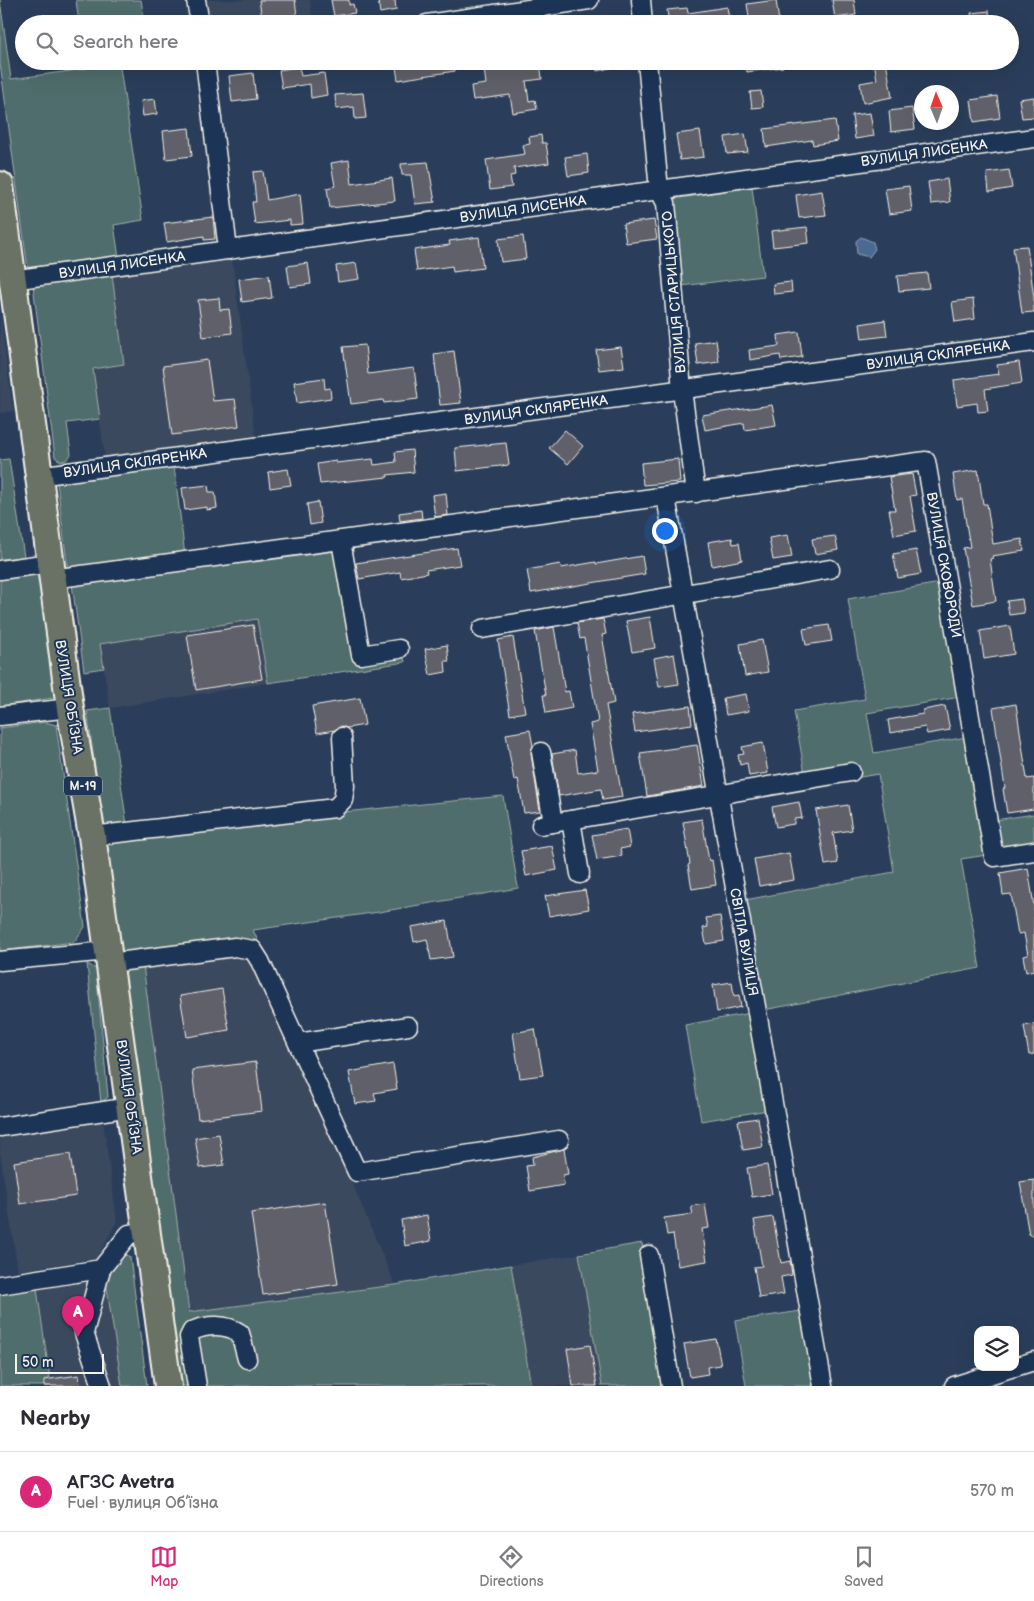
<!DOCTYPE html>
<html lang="en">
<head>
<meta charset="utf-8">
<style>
  :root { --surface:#fff; --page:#f2f2f3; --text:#2b2b33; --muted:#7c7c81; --line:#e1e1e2; --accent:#db2777 }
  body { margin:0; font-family:"Balsamiq Sans",sans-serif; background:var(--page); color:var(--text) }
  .controls { position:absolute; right:15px; bottom:15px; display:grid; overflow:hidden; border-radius:10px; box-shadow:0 5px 20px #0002 }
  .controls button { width:45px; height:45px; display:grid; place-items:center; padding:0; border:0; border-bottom:1px solid var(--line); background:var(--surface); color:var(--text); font:25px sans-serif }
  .compass { position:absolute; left:914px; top:85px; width:45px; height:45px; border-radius:50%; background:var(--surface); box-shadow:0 5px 20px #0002; rotate:358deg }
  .scale { position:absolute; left:15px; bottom:12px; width:89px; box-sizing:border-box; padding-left:5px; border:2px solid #f4f1e8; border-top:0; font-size:14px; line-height:18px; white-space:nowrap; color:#f4f1e8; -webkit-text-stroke:4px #1d3557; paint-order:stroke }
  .you { position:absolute; left:664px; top:530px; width:18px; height:18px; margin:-12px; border:4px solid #fff; border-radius:50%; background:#1a73e8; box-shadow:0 0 0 8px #1a73e833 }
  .badge { display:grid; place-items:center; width:32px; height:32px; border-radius:50%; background:var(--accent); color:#fff; font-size:16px; font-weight:700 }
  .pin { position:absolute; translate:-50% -41px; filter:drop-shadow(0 1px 2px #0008) }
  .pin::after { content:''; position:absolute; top:26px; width:18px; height:15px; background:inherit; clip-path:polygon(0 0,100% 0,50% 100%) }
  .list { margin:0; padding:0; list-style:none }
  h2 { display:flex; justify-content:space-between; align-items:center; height:65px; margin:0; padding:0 20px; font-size:21px }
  h2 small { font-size:16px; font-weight:400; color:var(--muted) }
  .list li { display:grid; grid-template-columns:32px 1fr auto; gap:15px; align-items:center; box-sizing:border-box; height:80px; padding:0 20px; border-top:1px solid var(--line) }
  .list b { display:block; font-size:19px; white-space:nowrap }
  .list p { margin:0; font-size:16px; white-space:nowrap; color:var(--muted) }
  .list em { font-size:16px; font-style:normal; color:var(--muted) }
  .icon { flex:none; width:28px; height:28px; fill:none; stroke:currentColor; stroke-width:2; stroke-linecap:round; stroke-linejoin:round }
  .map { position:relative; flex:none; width:1034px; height:1386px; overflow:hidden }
  .search { position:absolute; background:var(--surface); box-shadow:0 5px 20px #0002; left:15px; right:15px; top:15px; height:55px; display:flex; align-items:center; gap:12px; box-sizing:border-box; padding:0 18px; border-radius:28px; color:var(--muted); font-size:19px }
  .sheet { height:145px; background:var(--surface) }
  nav { display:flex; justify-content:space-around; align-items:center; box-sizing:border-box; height:70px; border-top:1px solid var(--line); background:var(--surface); font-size:14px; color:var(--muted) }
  nav a { display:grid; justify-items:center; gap:2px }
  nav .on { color:var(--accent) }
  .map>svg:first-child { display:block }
  .built { fill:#3a485f }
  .green { fill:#4f6d6c; stroke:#a2afaa }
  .water { fill:#4c6b91; stroke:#8fa1b4 }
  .building { fill:#5e6169; stroke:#f4f1e8 }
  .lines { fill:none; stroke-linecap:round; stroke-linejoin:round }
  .minor-casing { stroke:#f4f1e8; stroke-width:21 }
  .highway-casing { stroke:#f4f1e8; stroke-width:30 }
  .minor { stroke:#1d3557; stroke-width:18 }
  .highway { stroke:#6a7266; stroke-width:26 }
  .labels { text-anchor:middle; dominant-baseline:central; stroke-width:4; stroke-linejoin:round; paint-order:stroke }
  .shield { fill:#1d3557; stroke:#b4b9bc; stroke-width:1 }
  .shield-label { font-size:12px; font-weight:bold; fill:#f4f1e8 }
  .street-label { font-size:14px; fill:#f4f1e8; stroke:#1d3557 }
</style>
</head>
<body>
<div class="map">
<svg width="1034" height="1386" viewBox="0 0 1034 1386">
  <rect width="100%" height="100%" fill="#2a3e5b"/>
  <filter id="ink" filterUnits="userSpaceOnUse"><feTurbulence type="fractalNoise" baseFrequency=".02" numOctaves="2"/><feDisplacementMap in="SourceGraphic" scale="10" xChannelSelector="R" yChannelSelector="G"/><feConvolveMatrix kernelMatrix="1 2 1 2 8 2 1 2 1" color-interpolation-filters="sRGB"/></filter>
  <g filter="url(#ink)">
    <!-- built -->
    <g class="built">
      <path d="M202,0H310L313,24H205Z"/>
      <path d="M232,259L256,438L105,458L93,369L124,364L112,275Z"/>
      <path d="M0,313L13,411L0,413Z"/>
      <path d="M258,619L268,683L110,708L100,644Z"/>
      <path d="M235,953L249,955L255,964L351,1180L395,1285L189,1312L143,965Z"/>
      <path d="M103,1121L117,1221L97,1258L18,1271L0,1153V1138Z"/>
      <path d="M579,1254L602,1386H531L511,1265Z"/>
      <path d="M126,1255L130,1257L147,1386H51L37,1289L104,1279Z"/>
    </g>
    <!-- green -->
    <g class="green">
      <path d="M0,0L11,79L85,69V61H119L143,220L114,225L119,258L28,269L0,63Z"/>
      <path d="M76,0H141L145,24H79Z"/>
      <path d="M752,187L763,276L681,286L673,199Z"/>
      <path d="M112,275L124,364L93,369L100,419L67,423L71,454C67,462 61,463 55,457L33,285Z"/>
      <path d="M9,459L24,557L0,559V460Z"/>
      <path d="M174,466L185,556L68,571L57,482Z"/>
      <path d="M339,547L358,661L403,653L405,662L268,683L257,619L100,644L104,668L84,671L72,584Z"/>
      <path d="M27,570L42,577L59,688L53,698L0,706V574Z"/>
      <path d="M940,583L960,697L867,713L874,753L967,737L987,855L961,859L980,968L764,1010L745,900L894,872L878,774L855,778L805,774L794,711L865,699L848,599Z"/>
      <path d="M110,708L127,825L104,829L87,711Z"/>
      <path d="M45,722L56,725L85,927L74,942L0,951V728Z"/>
      <path d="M503,796L518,888L379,912L253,930L260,945L121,954L106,841L344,812Z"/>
      <path d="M1034,814V847L1000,852L995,820Z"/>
      <path d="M87,964L96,969L108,1097L101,1103Z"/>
      <path d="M143,965L189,1312L395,1285L511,1265L531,1386H181L123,967Z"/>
      <path d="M751,1013L768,1110L701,1121L685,1025Z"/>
      <path d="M642,1243L666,1386H602L579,1254Z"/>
      <path d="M126,1255L130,1257L147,1386H122L106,1282C109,1271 114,1259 126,1255Z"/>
      <path d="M37,1289L51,1386H0V1294Z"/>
      <path d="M801,1311L814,1386H746L735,1321Z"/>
    </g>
    <!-- water -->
    <path class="water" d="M861,237L873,242L875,249L869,257L857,254L856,241Z"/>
    <!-- building -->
    <g class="building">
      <path d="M259,0H295L298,24H263Z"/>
      <path d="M331,0H349V5L353,4L355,13L334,16Z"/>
      <path d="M378,0H395L396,10L380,13Z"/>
      <path d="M776,0L779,22L750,24L747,4Z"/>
      <path d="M832,0H854L856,15L835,18Z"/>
      <path d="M727,7L730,24H707V21L687,24H669L667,10L687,8L688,13Z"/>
      <path d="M989,11L990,20L972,22L971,13Z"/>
      <path d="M395,61H454L455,71L398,80Z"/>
      <path d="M483,61H540L542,79L526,81L529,101L535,100L537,109L513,113L510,95L473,100L471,86L486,84Z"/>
      <path d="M594,61H623V65L597,71Z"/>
      <path d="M746,61H782L783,67L747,72Z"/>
      <path d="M874,61H886L892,97L863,103L860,83L877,80Z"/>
      <path d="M299,67L301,76L324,73L327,95L311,98L310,84L282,88L279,70Z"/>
      <path d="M253,73L256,99L232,102L229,76Z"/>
      <path d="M761,91L763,107L752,108L750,92Z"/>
      <path d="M363,93L366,118L355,119L354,107L336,109L335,95Z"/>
      <path d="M997,96L1000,118L974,122L971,100Z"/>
      <path d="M1034,97V117L1022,118L1019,99Z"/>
      <path d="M155,99L157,114L143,116L141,101Z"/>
      <path d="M912,108L915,129L891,132L889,111Z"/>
      <path d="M870,113L874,136L855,139L852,115Z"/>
      <path d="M835,120L838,141L813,145L812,140L766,147L764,129Z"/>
      <path d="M189,128L192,156L166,159L163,131Z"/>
      <path d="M700,131L704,157L680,160L676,134Z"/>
      <path d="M745,134L748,152L727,154L725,137Z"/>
      <path d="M541,135L542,143H546L549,163L514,168L515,175L510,176L512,187L490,190L486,160L525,154L523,145L530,144L529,137Z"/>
      <path d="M587,154L589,173L568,176L565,157Z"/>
      <path d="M349,160L352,184L392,178L395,201L330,208L327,188L335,186L331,163Z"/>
      <path d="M428,162L435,202L415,204L411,175H402L401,164Z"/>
      <path d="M1009,170L1012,188L989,192L987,173Z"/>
      <path d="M263,171L267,200L300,194L303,224L290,225V220L255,224L252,202H256L253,172Z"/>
      <path d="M947,179L950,202L931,204L928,182Z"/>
      <path d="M909,186L912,211L889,214L885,189Z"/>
      <path d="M822,191L826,215L799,218L796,195Z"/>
      <path d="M213,217L215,239L204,240V236L167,242L164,223Z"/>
      <path d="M654,220L657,239L626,243L623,224Z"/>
      <path d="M807,227L809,243L773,247L771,231Z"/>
      <path d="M523,236L526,259L501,262L498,239Z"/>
      <path d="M479,237L483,268L453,272L452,266L417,271L414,250L450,245L449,241Z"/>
      <path d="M1027,246L1034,298V312L1022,313L1013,247Z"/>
      <path d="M308,263L311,284L290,287L287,266Z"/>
      <path d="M356,263L359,279L338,282L336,266Z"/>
      <path d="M927,273L929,288L899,291L897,276Z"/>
      <path d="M269,275L272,298L242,302L239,279Z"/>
      <path d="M791,282L792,292L774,294L773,284Z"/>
      <path d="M219,298L220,310L229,309L232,333L203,337L198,300Z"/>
      <path d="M973,299L975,319L955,322L952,302Z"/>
      <path d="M885,320L887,336L862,339L860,324Z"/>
      <path d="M799,332L802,357L781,360L780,355L750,360L749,350L779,346L778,335Z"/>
      <path d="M716,340L719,362L698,365L695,343Z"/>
      <path d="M365,345L368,374L414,368L418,399L384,403L383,400L351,404L343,347Z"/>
      <path d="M621,347L624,367L599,370L596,350Z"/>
      <path d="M454,351L461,403L440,405L434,354Z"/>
      <path d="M207,360L213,401L235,399L239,426L172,435L163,366Z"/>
      <path d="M1019,362L1022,383L985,389L988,411L978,412L977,403L957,406L954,380L999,374L997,365Z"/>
      <path d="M324,378L325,389L330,388L331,398L297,403L294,382Z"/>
      <path d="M772,405L776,425L745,430L744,423L705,430L702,415Z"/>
      <path d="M565,430L583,446L568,464L549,448Z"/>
      <path d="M506,443L509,465L457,471L455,448Z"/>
      <path d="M412,450L414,472L387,475L388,477L320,484L317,464L336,461V463L373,459L374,465L396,462L395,452Z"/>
      <path d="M678,459L680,482L643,485L641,463Z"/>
      <path d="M288,469L291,485L270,488L268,472Z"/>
      <path d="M978,470L983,504H987L993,544L1022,539L1024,551L992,556L993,558L990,559L996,601L973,605L963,548L970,547L962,499L957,500L953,474Z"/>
      <path d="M912,474L916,495L910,496L916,531L894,535L889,510H895L889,477Z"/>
      <path d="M208,485L209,492H215L217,508L207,510V507L185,510L182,488Z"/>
      <path d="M446,493L448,515L435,517L432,495Z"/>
      <path d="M318,502L321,523L310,525L307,504Z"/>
      <path d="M421,510L422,518L400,521L399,513Z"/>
      <path d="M788,535L792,557L773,560L769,538Z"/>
      <path d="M835,536L838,550L815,554L812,539Z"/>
      <path d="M732,538L733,544L739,543L742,560L712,566L708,542Z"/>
      <path d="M457,548L460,565L426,570L427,573L401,578L400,572L359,579L356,563Z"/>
      <path d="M916,550L921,574L898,578L893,554Z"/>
      <path d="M642,556L645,574L531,593L527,570L560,564L561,568L596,562V564Z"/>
      <path d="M1022,599L1024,613L1009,615L1007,601Z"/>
      <path d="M650,617L655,648L632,652L626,621Z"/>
      <path d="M603,619L606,634L602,635L614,703L606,705L622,797L603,800L601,789L559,796L552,754L575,750L578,773L598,770L590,724L598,722L584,638L580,639L577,623Z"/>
      <path d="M253,625L262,679L196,690L187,635Z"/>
      <path d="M829,625L832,641L806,645L803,629Z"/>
      <path d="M1010,626L1014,654L984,659L980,631Z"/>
      <path d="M554,627L565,692L569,691L572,708L546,713L543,695H546L535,631Z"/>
      <path d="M513,637L525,712L510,715L498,640Z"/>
      <path d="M762,640L768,672L745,676L740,644Z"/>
      <path d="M447,645L449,661H445L446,672L430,675L425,649Z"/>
      <path d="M674,654L679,684L659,687L654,658Z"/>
      <path d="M746,694L749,711L726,715L723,698Z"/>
      <path d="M360,698L365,725L347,728L341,726L335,730L317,733L312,706Z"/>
      <path d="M1016,704L1027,779L1034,778V809L1007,813L1003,789L1005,788L993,708Z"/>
      <path d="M690,706L692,724L635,732L632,714Z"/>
      <path d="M945,706L950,730L927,734L925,727L890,733L888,720L923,714V710Z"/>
      <path d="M530,730L533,746L531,754L540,811L524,813L518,779L514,780L506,734Z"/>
      <path d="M763,743L768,773L749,776L747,763L740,765L738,755L744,754L742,747Z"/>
      <path d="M697,745L704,786L647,796L640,753Z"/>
      <path d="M799,802L802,818L794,819V824L776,827L772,807Z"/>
      <path d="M848,805L852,830L833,833L838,863L825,865L816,810Z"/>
      <path d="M702,819L709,861L712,860L716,885L692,889L688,865L690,864L683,822Z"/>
      <path d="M627,829L630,847L620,849L622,856L597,860L592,835Z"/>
      <path d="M552,846L557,870L526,876L521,851Z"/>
      <path d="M789,853L794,880L759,886L754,859Z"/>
      <path d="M1028,868L1034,906V970L1026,972L1023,956L1028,955L1024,933L1018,934L1011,894L1003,895L1000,873Z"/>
      <path d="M585,890L589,909L549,916L545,896Z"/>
      <path d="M720,916L724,941L706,944L703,928L708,927L706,918Z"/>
      <path d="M447,921L453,957L431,960L427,939L414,942L411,927Z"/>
      <path d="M732,982L734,996L739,995L741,1007L717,1012L713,985Z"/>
      <path d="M222,989L229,1030L187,1037L180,996Z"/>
      <path d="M1034,1024V1054L1029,1055L1024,1026Z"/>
      <path d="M535,1029L543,1075L520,1078L513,1033Z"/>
      <path d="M256,1062L262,1111L198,1119L192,1070Z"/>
      <path d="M393,1064L397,1089L374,1093L376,1101L355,1104L349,1072Z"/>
      <path d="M758,1118L763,1147L743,1150L738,1121Z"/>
      <path d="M219,1134L224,1165L200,1168L195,1138Z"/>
      <path d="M564,1149L568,1174L563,1175L564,1185L530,1191L526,1166L533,1165L532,1157Z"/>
      <path d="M70,1154L76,1196L20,1204L14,1162Z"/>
      <path d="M767,1165L772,1194L752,1197L747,1168Z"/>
      <path d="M1034,1180V1235H1029L1020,1182Z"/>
      <path d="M325,1202L338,1284L263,1295L251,1213Z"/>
      <path d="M705,1204L709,1228L702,1229L707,1261L678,1266L673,1234L667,1235L664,1218L693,1214L691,1206Z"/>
      <path d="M427,1215L431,1241L405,1246L401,1220Z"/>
      <path d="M773,1217L781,1263L790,1261L792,1275L781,1277L784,1294L759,1298L754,1267L762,1266L754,1220Z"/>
      <path d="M716,1339L721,1365L707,1367L708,1374L690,1377L684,1344Z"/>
      <path d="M590,1345L597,1386H573L567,1349Z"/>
      <path d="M79,1375L80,1386H44V1380Z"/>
    </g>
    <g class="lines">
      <!-- minor casing -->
      <g class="minor-casing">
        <g id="minor">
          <path d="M196,0L200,24"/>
          <path d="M641,0L643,24"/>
          <path d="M427,24L589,0"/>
          <path d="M205,61L228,250"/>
          <path d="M647,61L659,190L666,203L682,390L696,493"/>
          <path d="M12,280L1034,138"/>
          <path d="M38,476L1034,342"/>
          <path d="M666,497L823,1386"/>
          <path d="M341,541L361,655L399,649"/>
          <path d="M0,570L50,563"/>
          <path d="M52,579L926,461L994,857L1034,851"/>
          <path d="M482,629L830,569"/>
          <path d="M0,716L70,708"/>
          <path d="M541,752L553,823"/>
          <path d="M571,820L580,874"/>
          <path d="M541,825L851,772"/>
          <path d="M92,836L335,808L343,800L345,786L342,737"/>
          <path d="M0,961L108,951"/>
          <path d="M110,963L235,947L253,950L260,961L357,1172L559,1140"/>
          <path d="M298,1043L408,1026"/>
          <path d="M0,1127L130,1107"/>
          <path d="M649,1255L671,1386"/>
          <path d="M101,1269L84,1333L102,1386"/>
          <path d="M0,1285L101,1269L129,1234L147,1232"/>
          <path d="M1015,1367L1034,1361"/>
          <path d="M197,1386L189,1337L192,1331C208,1324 226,1324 240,1333L247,1359"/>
          <path d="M954,1386L1014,1367"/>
        </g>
      </g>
      <!-- highway casing -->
      <g class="highway-casing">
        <path id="highway" d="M0,185L70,708L92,836L168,1386"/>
      </g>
      <!-- minor -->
      <use href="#minor" class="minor"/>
      <!-- highway -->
      <use href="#highway" class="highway"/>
    </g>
  </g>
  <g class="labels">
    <!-- shield labels -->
    <rect class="shield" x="64" y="776.5" width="38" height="19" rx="4"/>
    <g class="shield-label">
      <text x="83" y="786">М-19</text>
    </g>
    <!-- street labels -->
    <g class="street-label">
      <text transform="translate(924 153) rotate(-8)">ВУЛИЦЯ ЛИСЕНКА</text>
      <text transform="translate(523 209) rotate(-8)">ВУЛИЦЯ ЛИСЕНКА</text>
      <text transform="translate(122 265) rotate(-8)">ВУЛИЦЯ ЛИСЕНКА</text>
      <text transform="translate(674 292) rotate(-95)">ВУЛИЦЯ СТАРИЦЬКОГО</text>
      <text transform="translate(938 355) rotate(-8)">ВУЛИЦЯ СКЛЯРЕНКА</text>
      <text transform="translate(536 410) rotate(-8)">ВУЛИЦЯ СКЛЯРЕНКА</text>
      <text transform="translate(135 463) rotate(-8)">ВУЛИЦЯ СКЛЯРЕНКА</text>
      <text transform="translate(944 565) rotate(80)">ВУЛИЦЯ СКОВОРОДИ</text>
      <text transform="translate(69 697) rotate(81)">ВУЛИЦЯ ОБ’ЇЗНА</text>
      <text transform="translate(744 942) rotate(80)">СВІТЛА ВУЛИЦЯ</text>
      <text transform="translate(129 1097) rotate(82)">ВУЛИЦЯ ОБ’ЇЗНА</text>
    </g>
  </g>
</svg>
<div class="controls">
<button><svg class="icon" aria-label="layers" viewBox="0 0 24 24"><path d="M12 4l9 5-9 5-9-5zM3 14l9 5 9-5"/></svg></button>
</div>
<svg class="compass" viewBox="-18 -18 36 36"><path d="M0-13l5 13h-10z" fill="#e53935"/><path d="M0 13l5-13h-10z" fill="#7c7c81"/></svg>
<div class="scale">50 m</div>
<div class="you"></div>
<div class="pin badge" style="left:78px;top:1337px">A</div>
<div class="search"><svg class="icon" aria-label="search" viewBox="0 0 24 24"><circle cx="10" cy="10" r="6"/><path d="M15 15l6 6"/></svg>Search here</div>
</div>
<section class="sheet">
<h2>Nearby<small></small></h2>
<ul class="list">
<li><span class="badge">A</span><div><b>АГЗС Avetra</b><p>Fuel · вулиця Об’їзна</p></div><em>570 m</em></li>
</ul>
</section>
<nav>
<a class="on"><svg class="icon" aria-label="map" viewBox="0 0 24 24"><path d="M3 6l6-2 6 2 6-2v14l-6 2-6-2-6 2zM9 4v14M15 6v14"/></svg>Map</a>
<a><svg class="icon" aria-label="directions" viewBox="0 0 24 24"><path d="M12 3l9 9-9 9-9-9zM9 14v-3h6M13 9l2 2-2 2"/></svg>Directions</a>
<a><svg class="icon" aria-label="saved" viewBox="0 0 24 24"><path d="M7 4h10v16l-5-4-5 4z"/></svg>Saved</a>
</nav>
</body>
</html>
